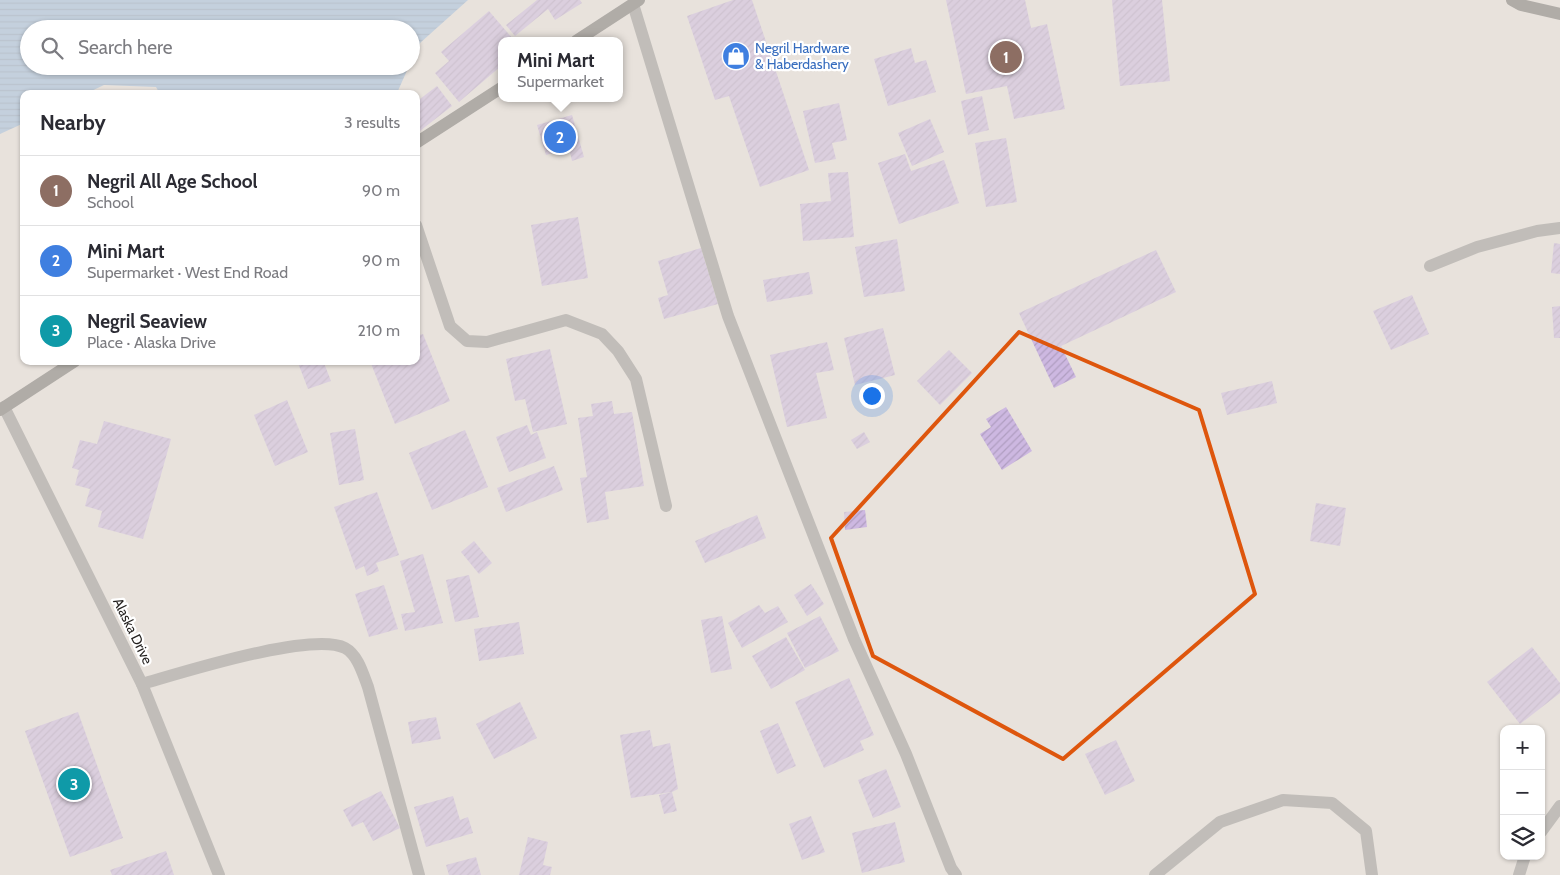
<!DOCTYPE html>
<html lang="en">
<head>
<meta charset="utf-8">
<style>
  :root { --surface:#fff; --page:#f2f2f3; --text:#2b2b33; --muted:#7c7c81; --line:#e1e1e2; --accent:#981d76 }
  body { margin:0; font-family:Cabin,sans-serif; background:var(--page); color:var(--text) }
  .controls { position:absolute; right:15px; bottom:15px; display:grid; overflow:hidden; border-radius:10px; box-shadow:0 1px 4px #0004 }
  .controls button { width:45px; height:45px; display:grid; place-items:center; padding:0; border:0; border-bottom:1px solid var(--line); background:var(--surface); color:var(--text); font:25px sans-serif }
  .you { position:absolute; left:871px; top:395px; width:18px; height:18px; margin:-12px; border:4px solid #fff; border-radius:50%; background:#1a73e8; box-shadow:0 0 0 8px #1a73e833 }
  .badge { display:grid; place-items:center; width:32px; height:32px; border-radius:50%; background:var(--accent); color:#fff; font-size:16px; font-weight:700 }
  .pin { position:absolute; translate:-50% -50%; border:2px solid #fff; box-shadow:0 1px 5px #0006 }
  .popup { position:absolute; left:498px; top:37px; width:125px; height:65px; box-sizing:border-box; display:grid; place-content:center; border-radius:10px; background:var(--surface); filter:drop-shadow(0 1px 4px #0005); font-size:16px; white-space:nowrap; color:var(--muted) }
  .popup b { font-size:19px; color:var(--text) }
  .popup::after { content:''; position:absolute; left:50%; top:100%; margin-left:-10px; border:10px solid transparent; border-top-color:var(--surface) }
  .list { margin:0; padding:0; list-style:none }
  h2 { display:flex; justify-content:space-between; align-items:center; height:65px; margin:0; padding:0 20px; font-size:21px }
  h2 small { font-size:16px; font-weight:400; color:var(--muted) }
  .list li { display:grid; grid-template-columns:32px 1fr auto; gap:15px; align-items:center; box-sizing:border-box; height:70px; padding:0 20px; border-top:1px solid var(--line) }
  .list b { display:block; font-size:19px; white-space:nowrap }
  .list p { margin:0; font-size:16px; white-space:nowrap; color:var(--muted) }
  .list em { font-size:16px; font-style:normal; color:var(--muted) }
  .icon { flex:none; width:28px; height:28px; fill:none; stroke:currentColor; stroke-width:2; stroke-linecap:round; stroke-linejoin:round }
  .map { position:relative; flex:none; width:1560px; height:875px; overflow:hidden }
  .search { position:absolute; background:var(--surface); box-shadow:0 1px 4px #0004; left:20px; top:20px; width:400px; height:55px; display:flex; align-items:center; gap:12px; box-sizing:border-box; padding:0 18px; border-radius:28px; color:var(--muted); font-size:19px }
  .panel { position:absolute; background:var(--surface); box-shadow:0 1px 4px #0004; left:20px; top:90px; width:400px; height:275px; border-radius:10px }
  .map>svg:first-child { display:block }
  .water { fill:url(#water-rules) }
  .building { fill:url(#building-hatch) }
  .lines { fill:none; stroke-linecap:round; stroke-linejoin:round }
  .minor { stroke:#93918e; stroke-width:12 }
  .secondary { stroke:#6d6a66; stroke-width:12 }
  .marked { fill:none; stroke:#de560d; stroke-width:4; stroke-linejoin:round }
  .labels { text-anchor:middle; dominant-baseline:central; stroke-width:4.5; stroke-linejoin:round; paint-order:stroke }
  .shop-label { font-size:14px; fill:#366cbe; stroke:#fff; text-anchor:start }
  .street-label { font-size:14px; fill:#221f1d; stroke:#fff }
</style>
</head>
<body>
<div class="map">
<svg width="1560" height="875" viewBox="0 0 1560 875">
  <defs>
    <pattern id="water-rules" width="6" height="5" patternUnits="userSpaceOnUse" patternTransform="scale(1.25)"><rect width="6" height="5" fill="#9abbde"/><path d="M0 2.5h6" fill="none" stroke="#84a0be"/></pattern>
    <pattern id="building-hatch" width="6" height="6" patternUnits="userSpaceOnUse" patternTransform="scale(1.25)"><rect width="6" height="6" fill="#cdb8e1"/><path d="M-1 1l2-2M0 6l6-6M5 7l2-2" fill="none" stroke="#b09ec1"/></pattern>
  </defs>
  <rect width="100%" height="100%" fill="#e8e2dc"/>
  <!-- water -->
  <path class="water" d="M0,0H468L420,43L411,61V29H29V66H409L397,93L394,94H160L156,87L104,85L85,94H24V123L0,134Z"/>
  <!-- building -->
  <g class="building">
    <path d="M537,0H580L582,3L555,20L548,9L515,36L506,25Z"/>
    <path d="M733,0H752L809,170L760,187L729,96L715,100L687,16Z"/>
    <path d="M946,0H1025L1031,28L1047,24L1065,109L1014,119L1007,86L966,94Z"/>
    <path d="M1112,0H1162L1170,81L1120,86Z"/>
    <path d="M489,11L513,39L511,41H501V66L459,102L435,73L449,61L441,52Z"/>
    <path d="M911,48L915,63L926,60L936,92L888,106L874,59Z"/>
    <path d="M437,86L452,106L416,134V102Z"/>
    <path d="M982,96L989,130L968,135L961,101Z"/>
    <path d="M839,103L847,140L832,143L836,159L815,163L803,111Z"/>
    <path d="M572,115L584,157L572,161L569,148L546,155L537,125Z"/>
    <path d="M930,119L944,152L912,166L898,133Z"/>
    <path d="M1006,138L1017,202L986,207L975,143Z"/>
    <path d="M905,154L911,171L944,160L959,203L899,224L878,163Z"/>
    <path d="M848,172L854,237L803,241L800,204L831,201L828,173Z"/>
    <path d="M578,217L588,278L542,286L531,225Z"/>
    <path d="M897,239L905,291L864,297L855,247Z"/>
    <path d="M1554,243L1560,244V274L1551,273Z"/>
    <path d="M701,248L718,304L664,319L658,298L668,295L658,261Z"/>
    <path d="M1156,250L1176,292L1061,346L1076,377L1054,388L1019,313Z"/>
    <path d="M809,272L813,294L767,302L763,280Z"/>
    <path d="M1412,295L1429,334L1391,350L1373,311Z"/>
    <path d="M1560,306V338H1554L1552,307Z"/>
    <path d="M883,328L895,375L855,385L844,338Z"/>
    <path d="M423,334L450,401L395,424L370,361H416V336Z"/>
    <path d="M827,342L834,370L816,373L827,418L787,427L770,355Z"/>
    <path d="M550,349L567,424L533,432L525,399L515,401L506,359Z"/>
    <path d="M949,350L972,373L940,405L917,381Z"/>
    <path d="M303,361H317L318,365L324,363L331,381L308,389L298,363Z"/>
    <path d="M1272,381L1277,403L1227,415L1221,393Z"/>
    <path d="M287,400L308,452L275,466L254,415Z"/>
    <path d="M612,401L614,414L632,412L644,486L605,492L609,519L587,523L580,478L587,477L578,418L593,416L591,404Z"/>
    <path d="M1006,407L1032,451L1002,470L980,434L991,427L986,419Z"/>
    <path d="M104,421L171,439L143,539L98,527L102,511L85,506L90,489L75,485L79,470L72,468L80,440L97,444Z"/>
    <path d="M527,425L531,435L537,432L546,458L509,472L496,437Z"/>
    <path d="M355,429L364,480L339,485L330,433Z"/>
    <path d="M465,430L488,487L432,510L409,453Z"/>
    <path d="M864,432L870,442L857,449L851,440Z"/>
    <path d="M554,466L563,490L506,512L497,488Z"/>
    <path d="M377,492L399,555L376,563L379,571L367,576L364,566L356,570L334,507Z"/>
    <path d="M1316,503L1346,508L1340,546L1310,541Z"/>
    <path d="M865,510L867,527L845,530L844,512Z"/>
    <path d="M757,515L766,538L705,563L695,541Z"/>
    <path d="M474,541L492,563L479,574L461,552Z"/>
    <path d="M423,554L443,623L405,631L401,614L415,612L400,561Z"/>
    <path d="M469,575L479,617L455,622L446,580Z"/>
    <path d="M811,584L824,604L807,616L794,595Z"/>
    <path d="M384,585L398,629L369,637L355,594Z"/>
    <path d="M759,605L765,613L778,606L788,622L742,648L728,623Z"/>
    <path d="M722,616L732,669L711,673L701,620Z"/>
    <path d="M820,616L839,651L805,668L787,633Z"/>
    <path d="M519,622L524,654L479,661L474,629Z"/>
    <path d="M786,637L805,670L771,689L752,656Z"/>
    <path d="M1532,647L1560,683V693L1520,724L1487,682Z"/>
    <path d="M849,678L874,735L860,741L864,750L824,768L795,702Z"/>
    <path d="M520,702L537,738L494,759L476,724Z"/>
    <path d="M78,712L123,838L70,857L25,731Z"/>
    <path d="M436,717L441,739L412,744L408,722Z"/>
    <path d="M778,723L796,766L777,774L760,731Z"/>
    <path d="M650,730L653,747L670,743L678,789L672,792L677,811L664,814L659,795L672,792L631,798L620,735Z"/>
    <path d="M1116,740L1135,781L1105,795L1085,754Z"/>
    <path d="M886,769L901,807L873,818L858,780Z"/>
    <path d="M381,791L400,828L373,841L363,822L352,827L343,810Z"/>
    <path d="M453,796L460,820L468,817L473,833L426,847L414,807Z"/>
    <path d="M811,816L825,852L802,860L789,824Z"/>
    <path d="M895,822L905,862L862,873L852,833Z"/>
    <path d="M528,837L548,842L543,865L552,867L550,875H519Z"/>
    <path d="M166,851L174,875H112L110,870Z"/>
    <path d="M476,857L481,875H449L446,865Z"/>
  </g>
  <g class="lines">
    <!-- minor -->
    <g class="minor">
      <path d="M633,4L728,316L854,639L906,754L951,868L956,875"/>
      <path d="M416,225L450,326L467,341L487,342L566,320L602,334L618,351L636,379L666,506"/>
      <path d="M1430,266L1477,247L1537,231L1560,228"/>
      <path d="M4,407L142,684L219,875"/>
      <path d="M142,684C181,673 312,631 345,648C358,655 363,674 368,687L419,875"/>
      <path d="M1541,832L1560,806"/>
      <path d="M1155,875L1220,822L1283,800L1332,803L1366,831L1372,875"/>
      <path d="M1519,875L1525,856"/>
    </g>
    <!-- secondary -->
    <g class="secondary">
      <path d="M1512,0L1521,5L1560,14"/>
      <path d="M576,41L639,0"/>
      <path d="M416,143L501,88"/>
      <path d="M0,410L75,361"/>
    </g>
  </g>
  <!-- marked area -->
  <path d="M0 0H1560V875H0ZM1019,332L1199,410L1255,594L1063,759L873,656L831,538Z" fill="#e8e2dc" fill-opacity=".55" fill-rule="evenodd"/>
  <path class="marked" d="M1019,332L1199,410L1255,594L1063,759L873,656L831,538Z"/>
  <!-- icons -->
  <defs>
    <g id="shop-disc" transform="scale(1.4375)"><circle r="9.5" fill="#3f7fe0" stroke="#fff"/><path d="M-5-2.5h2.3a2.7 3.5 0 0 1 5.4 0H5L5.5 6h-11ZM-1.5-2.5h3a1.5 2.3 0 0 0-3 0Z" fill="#fff"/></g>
  </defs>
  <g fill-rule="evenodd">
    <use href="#shop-disc" x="736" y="56"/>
  </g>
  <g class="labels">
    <!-- shop labels -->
    <g class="shop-label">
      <text x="755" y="48">Negril Hardware<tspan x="755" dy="16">&amp; Haberdashery</tspan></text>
    </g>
    <!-- street labels -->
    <g class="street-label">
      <text transform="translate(133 631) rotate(64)">Alaska Drive</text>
    </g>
  </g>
</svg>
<div class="controls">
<button>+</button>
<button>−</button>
<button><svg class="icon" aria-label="layers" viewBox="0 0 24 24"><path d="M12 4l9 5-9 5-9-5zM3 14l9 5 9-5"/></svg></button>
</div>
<div class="you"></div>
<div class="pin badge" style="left:1006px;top:57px;background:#8d6e63">1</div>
<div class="pin badge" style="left:560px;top:137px;background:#3f7fe0">2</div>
<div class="popup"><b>Mini Mart</b>Supermarket</div>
<div class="pin badge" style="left:74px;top:784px;background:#0f9aa8">3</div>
<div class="search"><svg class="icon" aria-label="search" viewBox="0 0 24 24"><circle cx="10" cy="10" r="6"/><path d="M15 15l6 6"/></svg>Search here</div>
<section class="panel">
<h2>Nearby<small>3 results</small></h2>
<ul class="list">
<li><span class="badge" style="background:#8d6e63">1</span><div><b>Negril All Age School</b><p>School</p></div><em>90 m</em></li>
<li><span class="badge" style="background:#3f7fe0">2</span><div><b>Mini Mart</b><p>Supermarket · West End Road</p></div><em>90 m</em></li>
<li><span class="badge" style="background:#0f9aa8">3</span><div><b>Negril Seaview</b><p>Place · Alaska Drive</p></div><em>210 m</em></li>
</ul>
</section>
</div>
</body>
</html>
